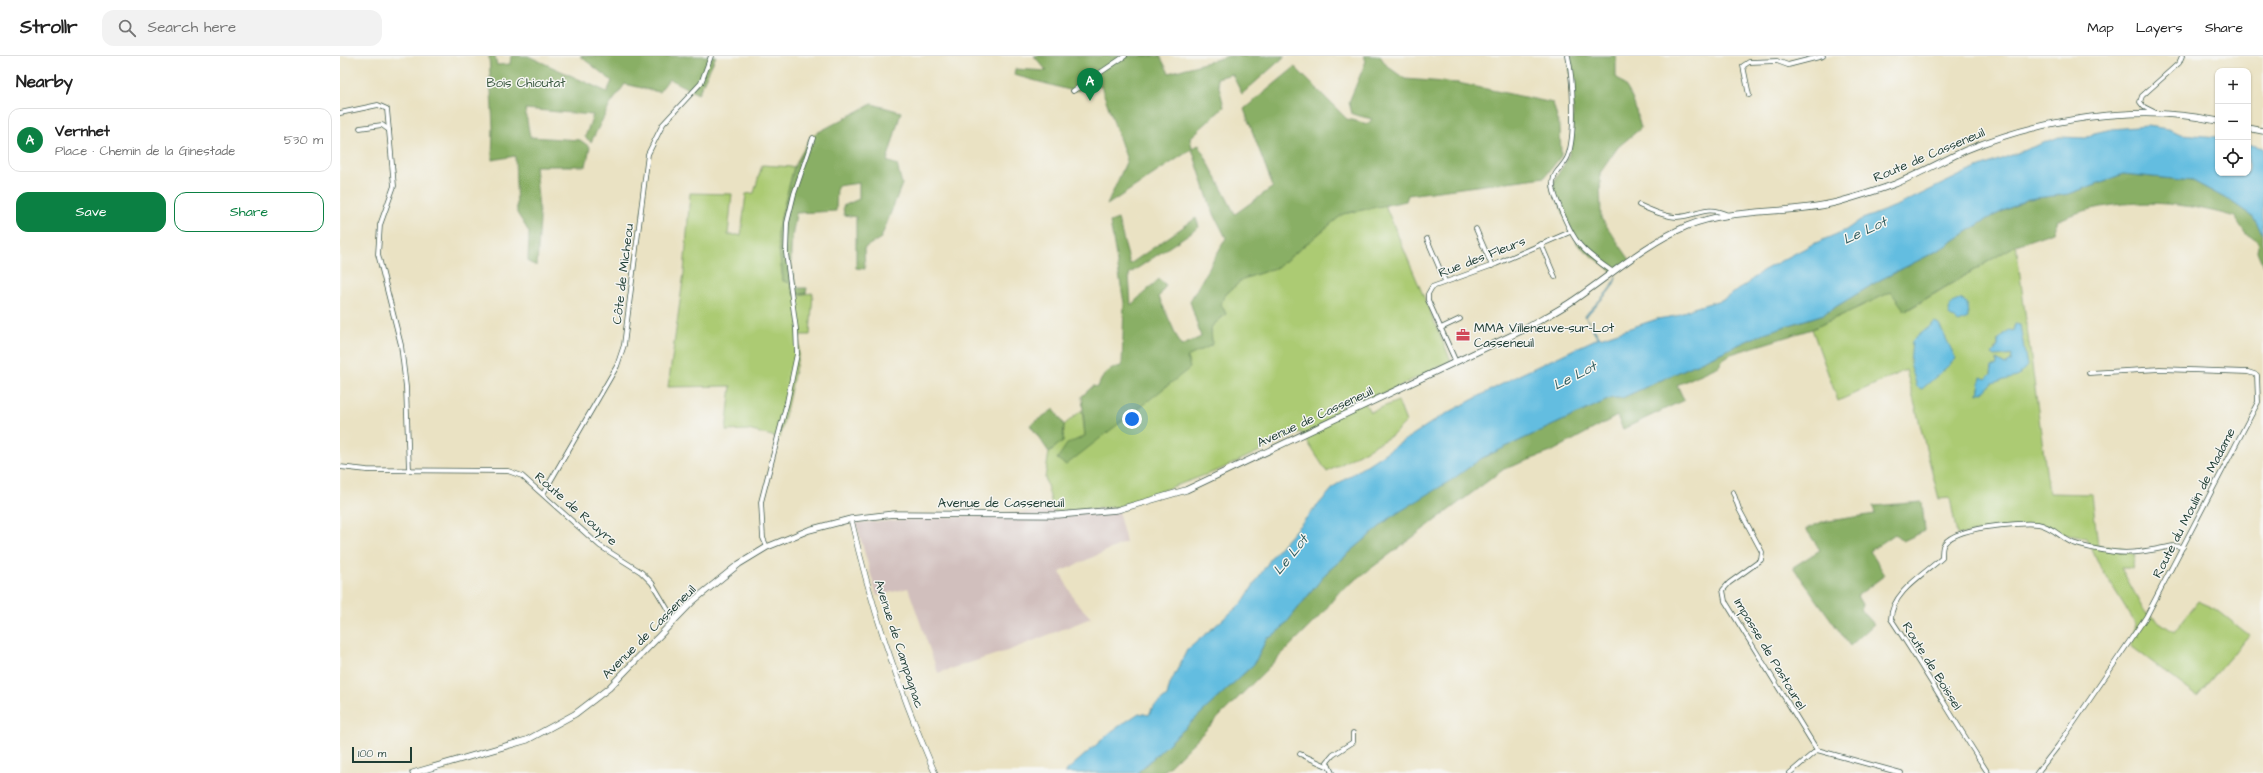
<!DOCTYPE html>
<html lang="en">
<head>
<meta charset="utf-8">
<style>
  :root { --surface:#fff; --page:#f2f2f2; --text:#222; --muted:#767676; --line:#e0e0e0; --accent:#0b8043 }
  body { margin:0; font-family:"Architects Daughter",sans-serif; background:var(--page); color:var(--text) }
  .controls { position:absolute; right:12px; top:12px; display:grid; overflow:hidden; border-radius:8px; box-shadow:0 1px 3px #0004 }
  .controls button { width:36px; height:36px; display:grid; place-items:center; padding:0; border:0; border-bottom:1px solid var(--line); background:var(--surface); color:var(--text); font:20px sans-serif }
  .scale { position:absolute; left:12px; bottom:10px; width:60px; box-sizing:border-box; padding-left:4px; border:2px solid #1f3d34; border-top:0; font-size:11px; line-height:14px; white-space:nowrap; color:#1f3d34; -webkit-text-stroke:3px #f6f6f2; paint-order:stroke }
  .you { position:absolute; left:792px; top:363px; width:14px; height:14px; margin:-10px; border:3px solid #fff; border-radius:50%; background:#1a73e8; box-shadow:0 0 0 6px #1a73e833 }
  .badge { display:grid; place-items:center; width:26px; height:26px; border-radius:50%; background:var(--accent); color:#fff; font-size:13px; font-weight:700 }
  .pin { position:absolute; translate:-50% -33px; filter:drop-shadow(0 1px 2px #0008) }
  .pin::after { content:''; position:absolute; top:21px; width:14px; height:12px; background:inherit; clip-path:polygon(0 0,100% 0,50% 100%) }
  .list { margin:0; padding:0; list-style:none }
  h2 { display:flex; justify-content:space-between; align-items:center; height:52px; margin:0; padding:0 16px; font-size:17px }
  h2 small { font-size:13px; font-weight:400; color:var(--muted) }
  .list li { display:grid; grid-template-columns:26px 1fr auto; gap:12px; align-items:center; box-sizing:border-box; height:64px; margin:0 8px 8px; padding:0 8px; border:1px solid var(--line); border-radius:12px }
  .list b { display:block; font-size:15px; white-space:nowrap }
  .list p { margin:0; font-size:13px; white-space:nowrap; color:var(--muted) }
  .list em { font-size:13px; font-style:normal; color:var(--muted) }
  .actions { display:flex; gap:8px; padding:12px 16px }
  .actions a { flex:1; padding:9px 0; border:1px solid var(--accent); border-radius:12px; text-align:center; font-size:14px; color:var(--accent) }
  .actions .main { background:var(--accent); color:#fff }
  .icon { flex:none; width:22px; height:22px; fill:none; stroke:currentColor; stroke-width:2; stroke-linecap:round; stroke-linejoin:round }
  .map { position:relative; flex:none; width:1923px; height:717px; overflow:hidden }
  header { display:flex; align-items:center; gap:24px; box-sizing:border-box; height:56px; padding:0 20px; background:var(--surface); border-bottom:1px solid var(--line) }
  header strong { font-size:19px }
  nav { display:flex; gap:22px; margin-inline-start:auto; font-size:14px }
  .search { width:280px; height:36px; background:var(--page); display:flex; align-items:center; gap:10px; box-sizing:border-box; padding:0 14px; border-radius:12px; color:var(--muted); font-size:15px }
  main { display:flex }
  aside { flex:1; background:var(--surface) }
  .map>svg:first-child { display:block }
  .industrial { fill:#d1bfbd }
  .green { fill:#accb73; stroke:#668454; fill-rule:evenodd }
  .forest { fill:#89af65; stroke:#54764c }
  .water { fill:#63bde0; stroke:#417d8a }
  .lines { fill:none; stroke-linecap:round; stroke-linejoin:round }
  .minor-casing { stroke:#3d5649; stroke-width:5.5 }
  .tertiary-casing { stroke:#3d5649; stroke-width:6 }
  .secondary-casing { stroke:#3d5649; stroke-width:7 }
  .minor { stroke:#fff; stroke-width:4 }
  .tertiary { stroke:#fff; stroke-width:5 }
  .secondary { stroke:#fff; stroke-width:5.5 }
  .labels { text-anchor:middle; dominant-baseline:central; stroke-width:3; stroke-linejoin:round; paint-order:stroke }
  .park-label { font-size:13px; fill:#3b5941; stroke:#f6f6f2 }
  .street-label { font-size:13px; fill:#1f3d34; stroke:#f6f6f2 }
  .poi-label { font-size:13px; fill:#1f3d34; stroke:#f6f6f2; text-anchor:start }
  .water-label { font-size:14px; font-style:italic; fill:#305d5f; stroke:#f6f6f2 }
</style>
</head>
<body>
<header>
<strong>Strollr</strong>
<div class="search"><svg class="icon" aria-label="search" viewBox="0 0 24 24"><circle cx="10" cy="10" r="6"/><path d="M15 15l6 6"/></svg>Search here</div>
<nav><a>Map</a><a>Layers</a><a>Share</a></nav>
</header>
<main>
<aside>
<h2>Nearby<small></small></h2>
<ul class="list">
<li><span class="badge">A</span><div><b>Vernhet</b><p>Place · Chemin de la Ginestade</p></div><em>530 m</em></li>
</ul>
<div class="actions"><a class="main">Save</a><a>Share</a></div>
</aside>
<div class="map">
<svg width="1923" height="717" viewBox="0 0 1923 717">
  <rect width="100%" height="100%" fill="#f6f6f2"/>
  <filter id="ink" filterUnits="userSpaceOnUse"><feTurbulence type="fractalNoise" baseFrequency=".025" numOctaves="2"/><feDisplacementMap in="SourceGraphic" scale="8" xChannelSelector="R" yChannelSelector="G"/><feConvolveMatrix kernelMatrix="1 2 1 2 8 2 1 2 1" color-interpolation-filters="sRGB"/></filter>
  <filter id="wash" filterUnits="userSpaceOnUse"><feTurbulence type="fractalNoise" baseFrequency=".012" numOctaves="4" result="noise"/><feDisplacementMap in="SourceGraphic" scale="16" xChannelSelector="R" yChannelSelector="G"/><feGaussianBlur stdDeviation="0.9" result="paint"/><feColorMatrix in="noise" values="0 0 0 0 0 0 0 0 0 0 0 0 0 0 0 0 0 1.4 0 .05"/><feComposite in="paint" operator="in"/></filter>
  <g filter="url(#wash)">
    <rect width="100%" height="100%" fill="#eae2c3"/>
    <!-- industrial -->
    <path class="industrial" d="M777,451L786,486L720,516L735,545L751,562L670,594L598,617L568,532L537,540L516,467Z"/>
    <!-- green -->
    <g class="green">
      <path d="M422,109L454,111L437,177L443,225L450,226L454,239L473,237L470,279H460L458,301L440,382L408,374L386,375L391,330L328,331L344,217L350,137L392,138L388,179H401L406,138L414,137Z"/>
      <path d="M1045,149L1111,305L1025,347L1030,356L1058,345L1066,366L1053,379L987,416L961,376L879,414L777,451L714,456L705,422L709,396L723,385L724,369L742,354L745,380L717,403L846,301L872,289L871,271L886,258L881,248L884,240L903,223L938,211L1003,158Z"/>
      <path d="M1676,189L1709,437L1752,438L1758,490L1781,491L1795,499L1792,512H1781L1805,556L1834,576L1858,545L1876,553L1909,579L1857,640L1791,590L1795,567L1757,505L1747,482L1721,478L1701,468L1617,479L1610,442L1599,443L1566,314L1498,345L1472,273L1551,236L1566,255ZM1680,269L1686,310C1673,326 1669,318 1653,326C1648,329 1644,334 1638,338L1641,322L1646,323L1651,318L1652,312L1657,309V304L1665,309L1671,305L1672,299L1668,300L1654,293L1658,290V284L1666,276L1673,275L1674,270Z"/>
    </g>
    <!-- forest -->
    <g class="forest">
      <path d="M149,0H155L157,9L170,8L171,0H188L267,36L272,25L240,0H376L358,38L329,23L319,36L285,28L270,49L251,86L245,81L253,59L185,53L190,81L240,84L250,91L246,110H195L200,164L197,210L188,206L189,176L177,157L175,100L152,104L153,71Z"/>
      <path d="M694,0H820L829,17L889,0H945L902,38L892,18L877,22L884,51L850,82L852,92L859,89L895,158L933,131L904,53L955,11L1007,63L1028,68L1032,63L1012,58L1009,46L1026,5L1024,0H1040L1047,10L1065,23L1118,27L1213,47L1220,72L1221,100L1205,121L1068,139L1066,145L1003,158L938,211L903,223L884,240L881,248L886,258L871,271L872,289L847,301L850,312L726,409L717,403L727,388L745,380L742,340L753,330L758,331C762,319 769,312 782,310L784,247L770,166L778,163L790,208L856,162L859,171L789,218L791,249L819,223L826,229L819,241L841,290L861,281L850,245L886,182L871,152L852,93L767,149L787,104L761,30L733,35L674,19L675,13L707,15Z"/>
      <path d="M1228,0H1276V21C1293,33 1295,53 1301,72L1278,91L1260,117L1261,162L1290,204L1273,216L1238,189L1213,134C1213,121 1223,113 1228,101C1237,75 1232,27 1228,0Z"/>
      <path d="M532,48L561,56L547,105L557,109L562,128L541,182L524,192L525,213L516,212V161L504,159L503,150L519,143V127L497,130L496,155L456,157C452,183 446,207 458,232H467L466,237L454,239L450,227L443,225L437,177L454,111L471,80Z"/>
      <path d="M1783,118L1853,125L1892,146L1912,160L1923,178V210L1917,195L1919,186L1905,177L1895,161C1838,144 1774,140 1718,164L1713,176L1676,189L1565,255L1551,236L1472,273L1391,298L1383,303L1379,310L1337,329L1344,344L1283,373L1277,360L1211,396L1164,413L998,537L982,558L827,713L820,717H797L914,608L927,582L931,581L943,571L987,516L1051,461L1142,402L1272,342H1282L1424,277L1484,258L1540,224L1599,194L1647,163L1689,143L1729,138Z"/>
      <path d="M714,353L724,369L723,385L709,396L690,369Z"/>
      <path d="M1582,446L1585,475L1563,485L1555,478L1530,495L1545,519L1517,540L1523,550L1520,553L1534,568L1510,590L1453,511L1480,494L1466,473L1482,466L1535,458L1533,450Z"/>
    </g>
    <!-- water -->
    <g class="water">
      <path d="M1808,70L1828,73L1841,78L1878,81V117H1908V88L1923,92V178L1912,160L1892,146L1853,125L1783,118L1729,138L1688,143L1647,163L1599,194L1540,224L1484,258L1424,277L1282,342H1272L1142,402L1113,423L1051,461L987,516L943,571L931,581L927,582L914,608L797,717H724L772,675L799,657L809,659L812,652L827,640L830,628L847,594L902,547L933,499L996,429L1100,361L1179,319L1258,282L1245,260C1255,247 1272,235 1276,221C1275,234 1254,249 1246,261L1260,282L1317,263L1336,260L1353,252L1384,243L1403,231L1422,215L1471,189L1506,174L1520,164L1561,148L1627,116L1719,81L1746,82L1754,77L1772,73Z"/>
      <path d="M1621,243L1627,247L1628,262L1619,266L1609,259L1608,253L1612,247Z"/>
      <path d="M1595,266L1599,268L1616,303L1582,333L1577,331L1570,307L1572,285Z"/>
      <path d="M1675,268L1680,269L1687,310L1677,321L1652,327L1645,335L1638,338L1641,321L1646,323L1651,318L1652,311L1657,309V304L1665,309L1671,305L1672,299L1657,301L1652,298L1658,290V284L1669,274L1673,275Z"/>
    </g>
  </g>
  <g filter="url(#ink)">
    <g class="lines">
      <!-- minor casing -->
      <g class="minor-casing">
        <g id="minor">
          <path d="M1228,0C1233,23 1236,78 1228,100C1224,111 1214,114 1213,126C1212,135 1217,144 1220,152C1235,188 1241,194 1273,216"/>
          <path d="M733,35L785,0"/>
          <path d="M1409,39L1403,10L1409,6L1437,5L1448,9L1483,0"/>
          <path d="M0,57L38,49L47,53L54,130L40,169L38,198L61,289L66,331L69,414"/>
          <path d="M1816,57L1804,51L1800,46L1802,40L1839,7L1842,0"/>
          <path d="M20,72L42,69L49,74"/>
          <path d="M1299,149C1310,154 1325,161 1337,161C1360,160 1364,148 1388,159"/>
          <path d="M1136,173L1152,210"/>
          <path d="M1087,183L1105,225"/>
          <path d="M1201,188L1215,221"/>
          <path d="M1101,272L1120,263"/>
          <path d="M1116,306L1088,244V238L1092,231L1156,208L1230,176"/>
          <path d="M0,411L27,414L168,415L182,420L260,490L301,516L312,527L334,564"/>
          <path d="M1393,436L1399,453L1422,496L1421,504L1389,527L1383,534L1385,545L1477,694"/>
          <path d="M203,438L277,310L284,289L308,98L323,68L361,27L371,0"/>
          <path d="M427,491L423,482L421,446L447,346L457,298L456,273L446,197L447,167L454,138L473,82"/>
          <path d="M1477,694L1561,717"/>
          <path d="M960,698L989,711"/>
          <path d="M992,717L987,706L993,699L1013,686V677"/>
          <path d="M1450,717L1477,694"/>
          <path d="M1648,717C1615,666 1585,614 1551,563C1551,537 1584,518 1602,502C1602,499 1602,493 1603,490C1611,471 1680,466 1698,468C1712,470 1721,482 1733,487C1746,492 1760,494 1774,496C1793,499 1816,493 1834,490L1843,491"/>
          <path d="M1697,717L1718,690L1806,561L1918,346L1917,319L1908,316L1820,313L1749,317"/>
        </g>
      </g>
      <!-- tertiary casing -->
      <g class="tertiary-casing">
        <path id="tertiary" d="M511,463C531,551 559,634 595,717"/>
      </g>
      <!-- secondary casing -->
      <g class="secondary-casing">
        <g id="secondary">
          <path d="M1908,72L1923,75"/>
          <path d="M73,717L187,684L235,658L269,632L353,545L399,508L427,491L469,474L511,463L554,458L718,459L777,454L846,434L1183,274C1200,264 1218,255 1234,244C1271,219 1305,188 1347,170C1394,151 1449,159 1498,146C1516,141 1536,135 1555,128C1579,118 1602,105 1626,94C1702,63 1797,47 1878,65"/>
        </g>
      </g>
      <!-- minor -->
      <use href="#minor" class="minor"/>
      <!-- tertiary -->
      <use href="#tertiary" class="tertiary"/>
      <!-- secondary -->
      <use href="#secondary" class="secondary"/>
    </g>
  </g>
  <!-- icons -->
  <defs>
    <g id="office-bare" transform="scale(1.08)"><path d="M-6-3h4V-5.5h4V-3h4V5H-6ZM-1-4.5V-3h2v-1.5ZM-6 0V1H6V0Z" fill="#d1495b" stroke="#f6f6f2" stroke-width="2.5" paint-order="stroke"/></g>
  </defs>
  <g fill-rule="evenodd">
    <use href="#office-bare" x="1123" y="279"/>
  </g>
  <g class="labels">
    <!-- park labels -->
    <g class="park-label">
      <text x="186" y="27">Bois Chioutat</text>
    </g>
    <!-- street labels -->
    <g class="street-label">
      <text transform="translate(1589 99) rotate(-23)">Route de Casseneuil</text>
      <text transform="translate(1142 201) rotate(-21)">Rue des Fleurs</text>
      <text transform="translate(283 218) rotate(-83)">Côte de Micheou</text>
      <text transform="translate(975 361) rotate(-25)">Avenue de Casseneuil</text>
      <text x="661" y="447">Avenue de Casseneuil</text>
      <text transform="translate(1854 447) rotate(-63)">Route du Moulin de Madame</text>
      <text transform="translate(236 453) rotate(41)">Route de Rouyre</text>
      <text transform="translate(309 576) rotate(-45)">Avenue de Casseneuil</text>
      <text transform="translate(559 588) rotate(72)">Avenue de Campagnac</text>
      <text transform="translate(1430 598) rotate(59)">Impasse de Pastourel</text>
      <text transform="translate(1592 610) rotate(58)">Route de Boissel</text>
    </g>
    <!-- poi labels -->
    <g class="poi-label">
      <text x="1134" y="272">MMA Villeneuve-sur-Lot<tspan x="1134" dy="15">Casseneuil</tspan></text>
    </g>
    <!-- water labels -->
    <g class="water-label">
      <text transform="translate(1525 175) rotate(-25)">Le Lot</text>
      <text transform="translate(1235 320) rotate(-27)">Le Lot</text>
      <text transform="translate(951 499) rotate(-51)">Le Lot</text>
    </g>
  </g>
</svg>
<div class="controls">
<button>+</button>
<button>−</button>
<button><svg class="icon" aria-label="locate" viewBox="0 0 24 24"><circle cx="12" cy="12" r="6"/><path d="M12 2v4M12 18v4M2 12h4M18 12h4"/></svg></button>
</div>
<div class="scale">100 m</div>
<div class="you"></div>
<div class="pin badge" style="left:750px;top:45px">A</div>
</div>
</main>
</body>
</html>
